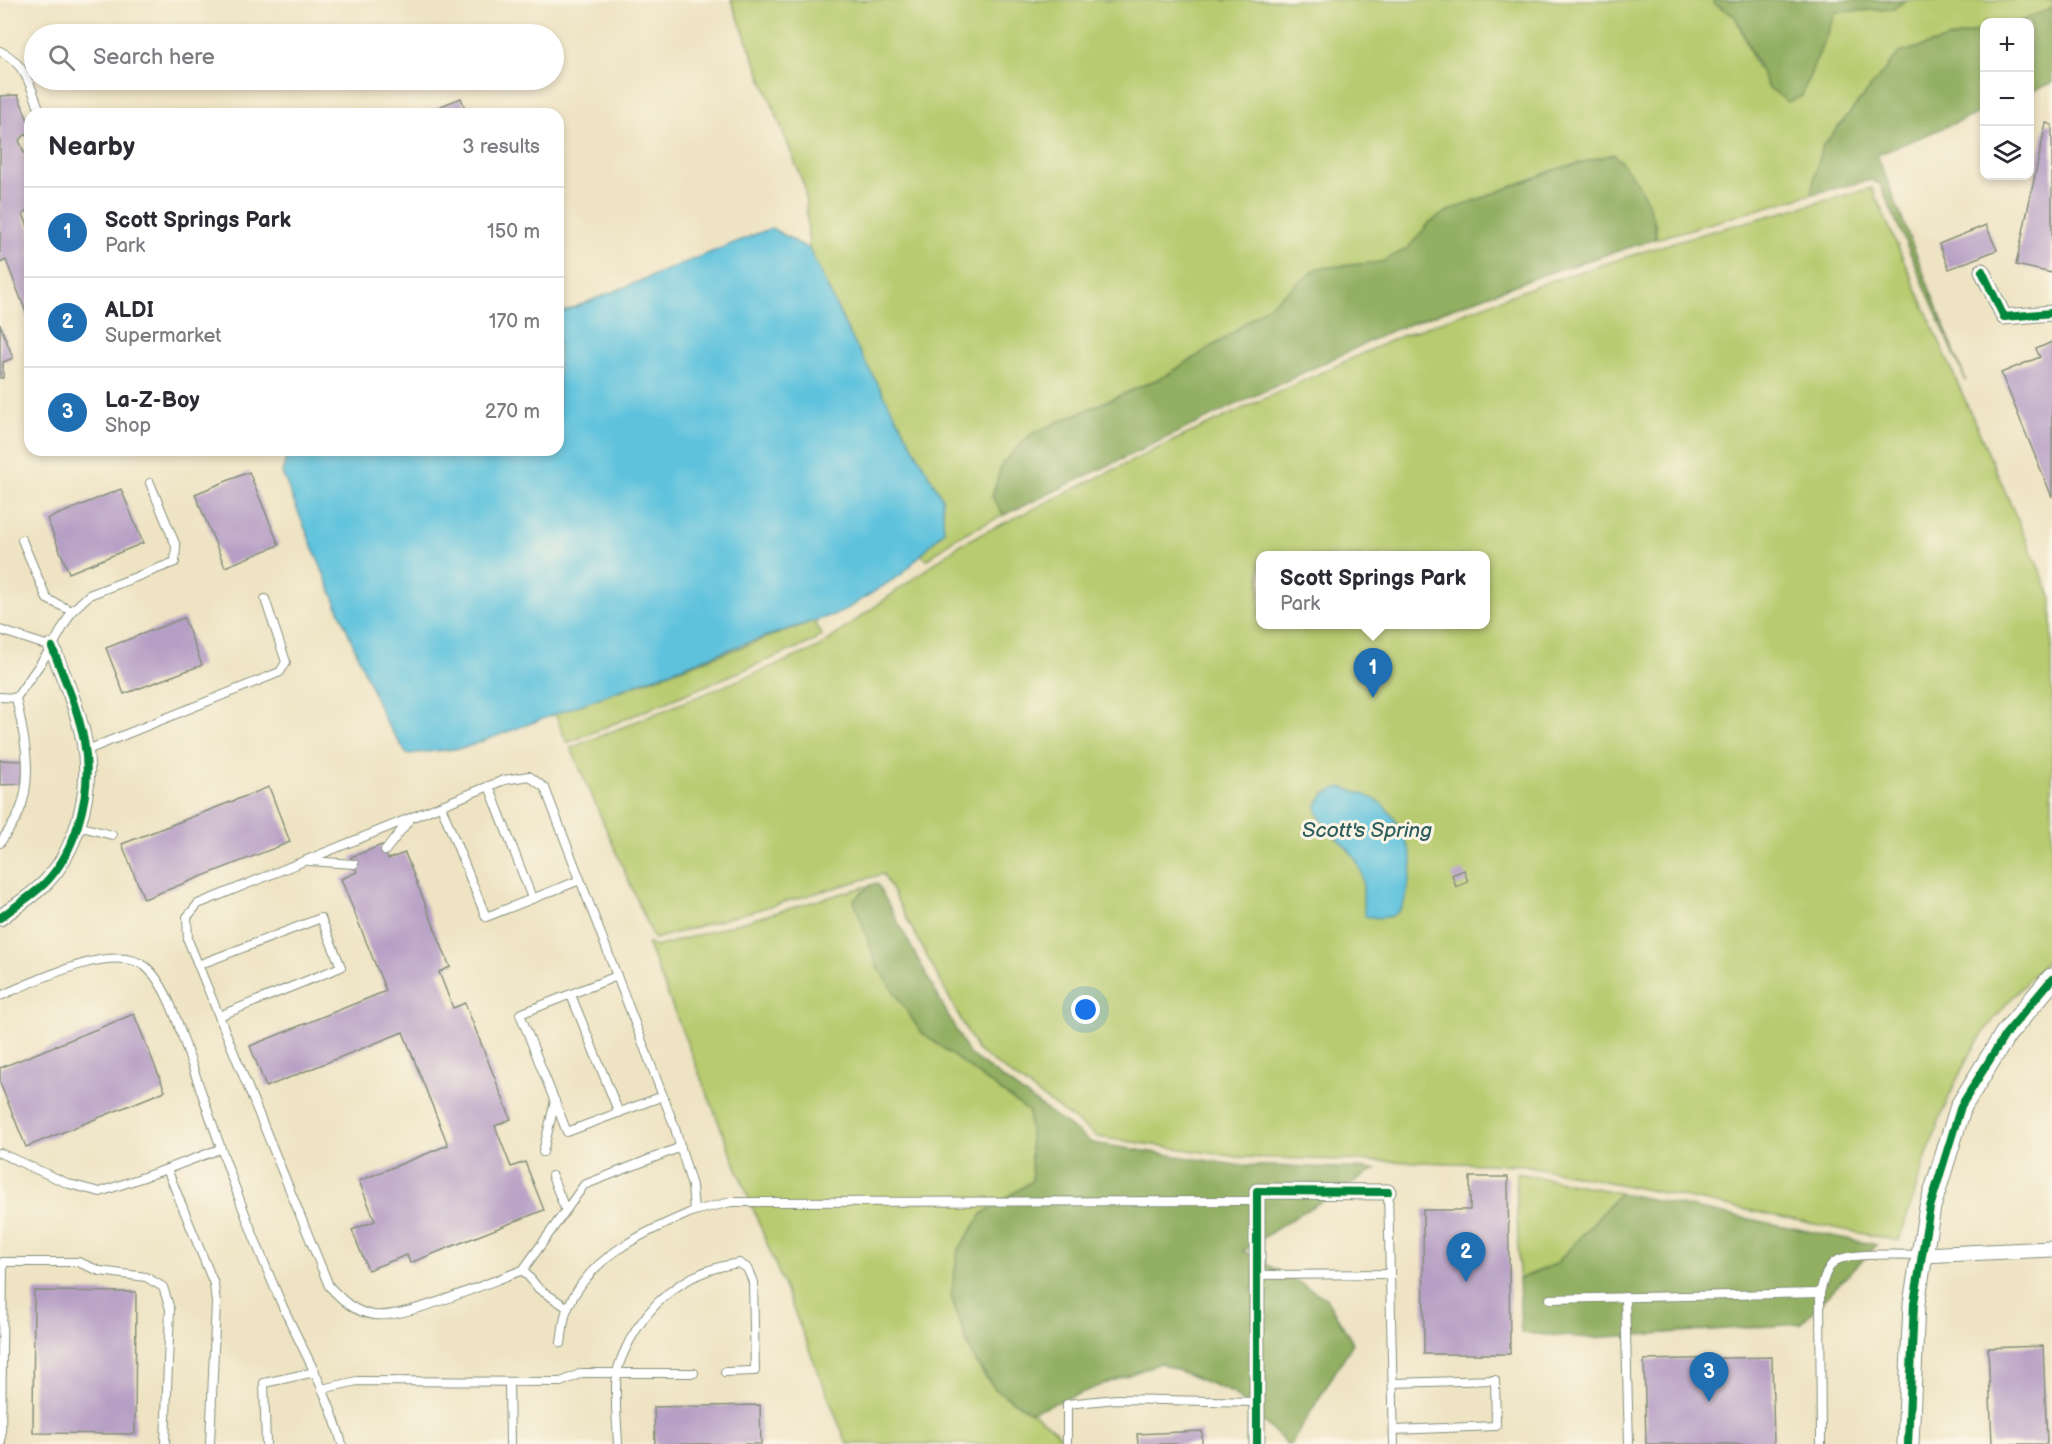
<!DOCTYPE html>
<html lang="en">
<head>
<meta charset="utf-8">
<style>
  :root { --surface:#fff; --page:#f7f7f7; --text:#2b2b33; --muted:#7c7c81; --line:#e1e1e2; --accent:#1f6fb2 }
  body { margin:0; font-family:"Balsamiq Sans",sans-serif; background:var(--page); color:var(--text) }
  .controls { position:absolute; right:18px; top:18px; display:grid; overflow:hidden; border-radius:12px; box-shadow:0 3px 9px #0003 }
  .controls button { width:54px; height:54px; display:grid; place-items:center; padding:0; border:0; border-bottom:2px solid var(--line); background:var(--surface); color:var(--text); font:30px sans-serif }
  .you { position:absolute; left:1086px; top:1010px; width:21px; height:21px; margin:-15px; border:4px solid #fff; border-radius:50%; background:#1a73e8; box-shadow:0 0 0 9px #1a73e833 }
  .badge { display:grid; place-items:center; width:39px; height:39px; border-radius:50%; background:var(--accent); color:#fff; font-size:20px; font-weight:700 }
  .pin { position:absolute; translate:-50% -50px; filter:drop-shadow(0 2px 3px #0008) }
  .pin::after { content:''; position:absolute; top:32px; width:21px; height:18px; background:inherit; clip-path:polygon(0 0,100% 0,50% 100%) }
  .popup { position:absolute; left:1256px; top:551px; width:234px; height:78px; box-sizing:border-box; display:grid; place-content:center; border-radius:12px; background:var(--surface); filter:drop-shadow(0 2px 4px #0005); font-size:20px; white-space:nowrap; color:var(--muted) }
  .popup b { font-size:22px; color:var(--text) }
  .popup::after { content:''; position:absolute; left:50%; top:100%; margin-left:-12px; border:12px solid transparent; border-top-color:var(--surface) }
  .list { margin:0; padding:0; list-style:none }
  h2 { display:flex; justify-content:space-between; align-items:center; height:78px; margin:0; padding:0 24px; font-size:26px }
  h2 small { font-size:20px; font-weight:400; color:var(--muted) }
  .list li { display:grid; grid-template-columns:39px 1fr auto; gap:18px; align-items:center; box-sizing:border-box; height:90px; padding:0 24px; border-top:2px solid var(--line) }
  .list b { display:block; font-size:22px; white-space:nowrap }
  .list p { margin:0; font-size:20px; white-space:nowrap; color:var(--muted) }
  .list em { font-size:20px; font-style:normal; color:var(--muted) }
  .icon { flex:none; width:33px; height:33px; fill:none; stroke:currentColor; stroke-width:2; stroke-linecap:round; stroke-linejoin:round }
  .map { position:relative; flex:none; width:2052px; height:1444px; overflow:hidden }
  .search { position:absolute; background:var(--surface); box-shadow:0 3px 9px #0003; left:24px; top:24px; width:540px; height:66px; display:flex; align-items:center; gap:15px; box-sizing:border-box; padding:0 21px; border-radius:33px; color:var(--muted); font-size:22px }
  .panel { position:absolute; background:var(--surface); box-shadow:0 3px 9px #0003; left:24px; top:108px; width:540px; height:348px; border-radius:18px }
  .map>svg:first-child { display:block }
  .green { fill:#b8cb6f; stroke:#6c8452; stroke-width:1.5; fill-rule:evenodd }
  .forest { fill:#92af62; stroke:#58764b; stroke-width:1.5 }
  .water { fill:#5fc2dd; stroke:#3f8088; stroke-width:1.5 }
  .building { fill:#b69fc5 }
  .lines { fill:none; stroke-linecap:round; stroke-linejoin:round }
  .lane-casing { stroke:#86907c; stroke-width:10 }
  .street-casing { stroke:#86907c; stroke-width:17 }
  .secondary-casing { stroke:#86907c; stroke-width:23 }
  .lane { stroke:#fff; stroke-width:8 }
  .street { stroke:#fff; stroke-width:15 }
  .secondary { stroke:#fff; stroke-width:21 }
  .cycleway-casing { stroke:#fcf5e5; stroke-width:11 }
  .cycleway { stroke:#00873e; stroke-width:8 }
  .labels { text-anchor:middle; dominant-baseline:central; stroke-width:6; stroke-linejoin:round; paint-order:stroke }
  .water-label { font-size:21px; font-style:italic; fill:#2f5e5e; stroke:#fcf5e5 }
</style>
</head>
<body>
<div class="map">
<svg width="2052" height="1444" viewBox="0 0 2052 1444">
  <rect width="100%" height="100%" fill="#fcf5e5"/>
  <filter id="ink" filterUnits="userSpaceOnUse"><feTurbulence type="fractalNoise" baseFrequency=".0167" numOctaves="2"/><feDisplacementMap in="SourceGraphic" scale="12" xChannelSelector="R" yChannelSelector="G"/><feConvolveMatrix kernelMatrix="1 2 1 2 8 2 1 2 1" color-interpolation-filters="sRGB"/></filter>
  <filter id="wash" filterUnits="userSpaceOnUse"><feTurbulence type="fractalNoise" baseFrequency=".008" numOctaves="4" result="noise"/><feDisplacementMap in="SourceGraphic" scale="24" xChannelSelector="R" yChannelSelector="G"/><feGaussianBlur stdDeviation="1.35" result="paint"/><feColorMatrix in="noise" values="0 0 0 0 0 0 0 0 0 0 0 0 0 0 0 0 0 1.4 0 .05"/><feComposite in="paint" operator="in"/></filter>
  <g filter="url(#wash)">
    <rect width="100%" height="100%" fill="#eee3c3"/>
    <!-- green -->
    <g class="green">
      <path d="M731,0H1714V3L1735,16L1756,66L1801,97L1836,12L1893,9L1906,0H2052V8L2026,21L1984,22V29L1899,53L1822,147L1812,194L1656,239V224L1614,154L1557,169L1446,212L1430,222L1409,248L1382,262L1318,269L1224,339L1167,375L1031,434L1002,464L992,497L1004,515L957,537L927,560L921,554L944,531L809,249L805,188Z"/>
      <path d="M1872,188L2052,598V955C2024,985 1994,1014 1973,1049C1938,1108 1921,1176 1899,1241L1525,1165L1238,1157L1098,1137L977,1050L883,874L654,939L571,748L818,648L961,544L1175,440L1394,339L1544,283L1687,238ZM1260,556H1486V624H1260Z"/>
      <path d="M814,621L822,635L814,641L567,743L555,714Z"/>
      <path d="M871,885L854,900L877,966L921,1032L1029,1112L1032,1181L983,1213L951,1296C961,1327 971,1366 996,1389C1014,1406 1055,1420 1065,1444H847L647,943L656,947Z"/>
      <path d="M1516,1173L1620,1193L1556,1264L1519,1279Z"/>
    </g>
    <!-- forest -->
    <g class="forest">
      <path d="M1714,0H1906L1893,9L1836,12L1801,97L1788,102L1768,87L1735,16L1713,3Z"/>
      <path d="M2052,8V83L2030,92V22H2018Z"/>
      <path d="M1984,29V111L1877,155L1966,381L1880,184L1870,180L1812,194L1811,192L1822,147L1899,53Z"/>
      <path d="M1614,154C1636,177 1655,206 1656,239L1542,275L1391,331L1004,515L992,497L1002,464L1031,434L1167,375L1224,339L1318,268L1382,262L1408,248L1430,222L1446,212L1557,169Z"/>
      <path d="M877,883L969,1054L1092,1143L1236,1165L1376,1169L1293,1218L1243,1251L1326,1298L1353,1343L1291,1444H1287L1233,1393L1160,1363L1031,1412L995,1389L973,1357L951,1296L958,1250L983,1213L1032,1181L1029,1112L921,1032L877,966L854,900L871,885Z"/>
      <path d="M1620,1193L1877,1245L1800,1324L1591,1338L1521,1333L1519,1279L1556,1264Z"/>
    </g>
    <!-- water -->
    <g class="water">
      <path d="M771,228L809,249L848,331L942,498L944,531L902,574L842,612L749,642L464,748L407,754L385,721L282,473L288,450H558V314Z"/>
      <path d="M1340,787C1355,791 1375,796 1386,808C1397,820 1410,846 1412,862C1412,868 1410,875 1409,881C1406,910 1397,923 1365,916C1360,899 1367,882 1359,866C1349,842 1320,832 1316,806L1324,794Z"/>
    </g>
    <g id="blocks">
      <!-- building -->
      <g class="building">
        <path d="M18,95L30,126V131L19,140L26,157H30V209L23,214L30,231V323L6,260L0,263V96Z"/>
        <path d="M461,98L467,114H421Z"/>
        <path d="M506,107L509,114H488Z"/>
        <path d="M2046,123L2052,125V273L2016,265Z"/>
        <path d="M1986,225L1997,250L1949,269L1939,244Z"/>
        <path d="M0,324L13,358L3,362V378H0Z"/>
        <path d="M2052,342V497L2001,373L2040,357L2036,349Z"/>
        <path d="M249,472L279,545L225,567L195,494Z"/>
        <path d="M121,489L143,543L69,573L47,519Z"/>
        <path d="M184,618L202,665L124,694L106,648Z"/>
        <path d="M0,760L23,761L22,784L0,785Z"/>
        <path d="M269,787L290,842L144,899L122,844Z"/>
        <path d="M382,845L388,859L405,853L450,967L439,972L453,1008L465,1003L511,1119L495,1126L511,1167L525,1162L544,1210L410,1263L407,1255L368,1270L352,1230L375,1221L359,1181L448,1145L403,1032L266,1087L250,1046L386,991L341,879L357,872L351,857Z"/>
        <path d="M1464,870L1468,882L1456,887L1452,875Z"/>
        <path d="M134,1014L165,1091L26,1147L0,1083V1068Z"/>
        <path d="M1470,1177H1508L1510,1354H1424L1423,1210H1470Z"/>
        <path d="M34,1291L136,1292L135,1434L33,1433Z"/>
        <path d="M2043,1346L2047,1444H1992L1988,1348Z"/>
        <path d="M1772,1357L1774,1444H1646L1644,1360Z"/>
        <path d="M760,1405L761,1444H655L654,1407Z"/>
        <path d="M1202,1431V1444H1138L1137,1434Z"/>
      </g>
    </g>
  </g>
  <g filter="url(#ink)">
    <use href="#blocks" fill-opacity="0" stroke="#86907c" stroke-width="1.5"/>
    <g class="lines">
      <!-- lane casing -->
      <g class="lane-casing">
        <g id="lane">
          <path d="M0,51C26,63 32,90 41,114"/>
          <path d="M22,540L47,599L72,611"/>
          <path d="M0,630L52,647"/>
          <path d="M0,697L16,698"/>
          <path d="M87,750L280,672L286,662L265,599"/>
          <path d="M489,786L532,898"/>
          <path d="M441,806L486,917L580,880"/>
          <path d="M78,826L112,835"/>
          <path d="M0,843C6,834 13,825 18,815C35,779 24,735 16,698L52,647L72,611L89,595L175,562L176,546L150,483"/>
          <path d="M385,851L410,819"/>
          <path d="M309,861L354,864"/>
          <path d="M198,965L321,918L341,967L219,1016"/>
          <path d="M617,976L520,1014L567,1132L663,1096"/>
          <path d="M571,995L619,1113"/>
          <path d="M0,996C33,982 114,941 146,967C169,986 182,1037 192,1065C220,1146 248,1228 283,1307C304,1352 329,1395 342,1444"/>
          <path d="M543,1152L555,1101"/>
          <path d="M0,1153L69,1184L100,1192L167,1169"/>
          <path d="M552,1176L565,1209"/>
          <path d="M1388,1192L1394,1444"/>
          <path d="M694,1211L731,1202L1257,1201"/>
          <path d="M523,1270L584,1185L681,1147"/>
          <path d="M1257,1275L1390,1274"/>
          <path d="M1625,1297L1629,1444"/>
          <path d="M1550,1299L1820,1293"/>
          <path d="M561,1343C563,1332 563,1317 568,1307C592,1254 644,1233 694,1211L692,1186L674,1125L545,788L529,776L504,780L198,904L187,917L188,940L329,1286C342,1300 354,1312 374,1315C406,1319 489,1282 523,1270L539,1289L568,1308"/>
          <path d="M509,1382L510,1444"/>
          <path d="M1393,1383L1495,1380L1496,1426L1394,1430"/>
          <path d="M322,1389L357,1381L561,1382L582,1373H694"/>
          <path d="M1,1444L3,1262H78L100,1271L146,1277L163,1287L170,1309L165,1444"/>
          <path d="M210,1444L216,1303L214,1284L167,1169L220,1149"/>
          <path d="M266,1444L264,1383L315,1372"/>
          <path d="M618,1444C617,1421 614,1397 617,1374C618,1363 625,1350 630,1340C654,1297 689,1270 739,1263L747,1268L753,1282L755,1371L725,1372"/>
          <path d="M1067,1444V1404L1116,1399L1257,1402"/>
          <path d="M1821,1444L1820,1293C1823,1282 1825,1271 1833,1263C1844,1251 1904,1255 1921,1255"/>
        </g>
      </g>
      <!-- street casing -->
      <g class="street-casing">
        <g id="street">
          <path d="M1982,271L2004,317L2052,313"/>
          <path d="M0,918C15,906 34,895 47,881C61,866 72,844 78,825C100,756 77,711 52,647"/>
          <path d="M1922,1255L2052,1249"/>
          <path d="M1257,1444V1191L1388,1192"/>
        </g>
      </g>
      <!-- secondary casing -->
      <g class="secondary-casing">
        <path id="secondary" d="M1908,1444L1914,1303L1930,1207L1961,1106L2005,1035L2052,979"/>
      </g>
      <!-- lane -->
      <use href="#lane" class="lane"/>
      <!-- street -->
      <use href="#street" class="street"/>
      <!-- secondary -->
      <use href="#secondary" class="secondary"/>
      <!-- cycleway casing -->
      <g class="cycleway-casing">
        <g id="cycleway">
          <path d="M1982,271L2004,317L2052,313"/>
          <path d="M0,918C15,906 34,895 47,881C61,866 72,844 78,825C100,756 77,711 52,647"/>
          <path d="M1257,1444V1191L1388,1192"/>
          <path d="M1908,1444L1914,1303L1930,1207L1961,1106L2005,1035L2052,979"/>
        </g>
      </g>
      <!-- cycleway -->
      <use href="#cycleway" class="cycleway"/>
    </g>
  </g>
  <g class="labels">
    <!-- water labels -->
    <g class="water-label">
      <text x="1367" y="830">Scott's Spring</text>
    </g>
  </g>
</svg>
<div class="controls">
<button>+</button>
<button>−</button>
<button><svg class="icon" aria-label="layers" viewBox="0 0 24 24"><path d="M12 4l9 5-9 5-9-5zM3 14l9 5 9-5"/></svg></button>
</div>
<div class="you"></div>
<div class="pin badge" style="left:1373px;top:698px">1</div>
<div class="popup"><b>Scott Springs Park</b>Park</div>
<div class="pin badge" style="left:1466px;top:1282px">2</div>
<div class="pin badge" style="left:1709px;top:1402px">3</div>
<div class="search"><svg class="icon" aria-label="search" viewBox="0 0 24 24"><circle cx="10" cy="10" r="6"/><path d="M15 15l6 6"/></svg>Search here</div>
<section class="panel">
<h2>Nearby<small>3 results</small></h2>
<ul class="list">
<li><span class="badge">1</span><div><b>Scott Springs Park</b><p>Park</p></div><em>150 m</em></li>
<li><span class="badge">2</span><div><b>ALDI</b><p>Supermarket</p></div><em>170 m</em></li>
<li><span class="badge">3</span><div><b>La-Z-Boy</b><p>Shop</p></div><em>270 m</em></li>
</ul>
</section>
</div>
</body>
</html>
